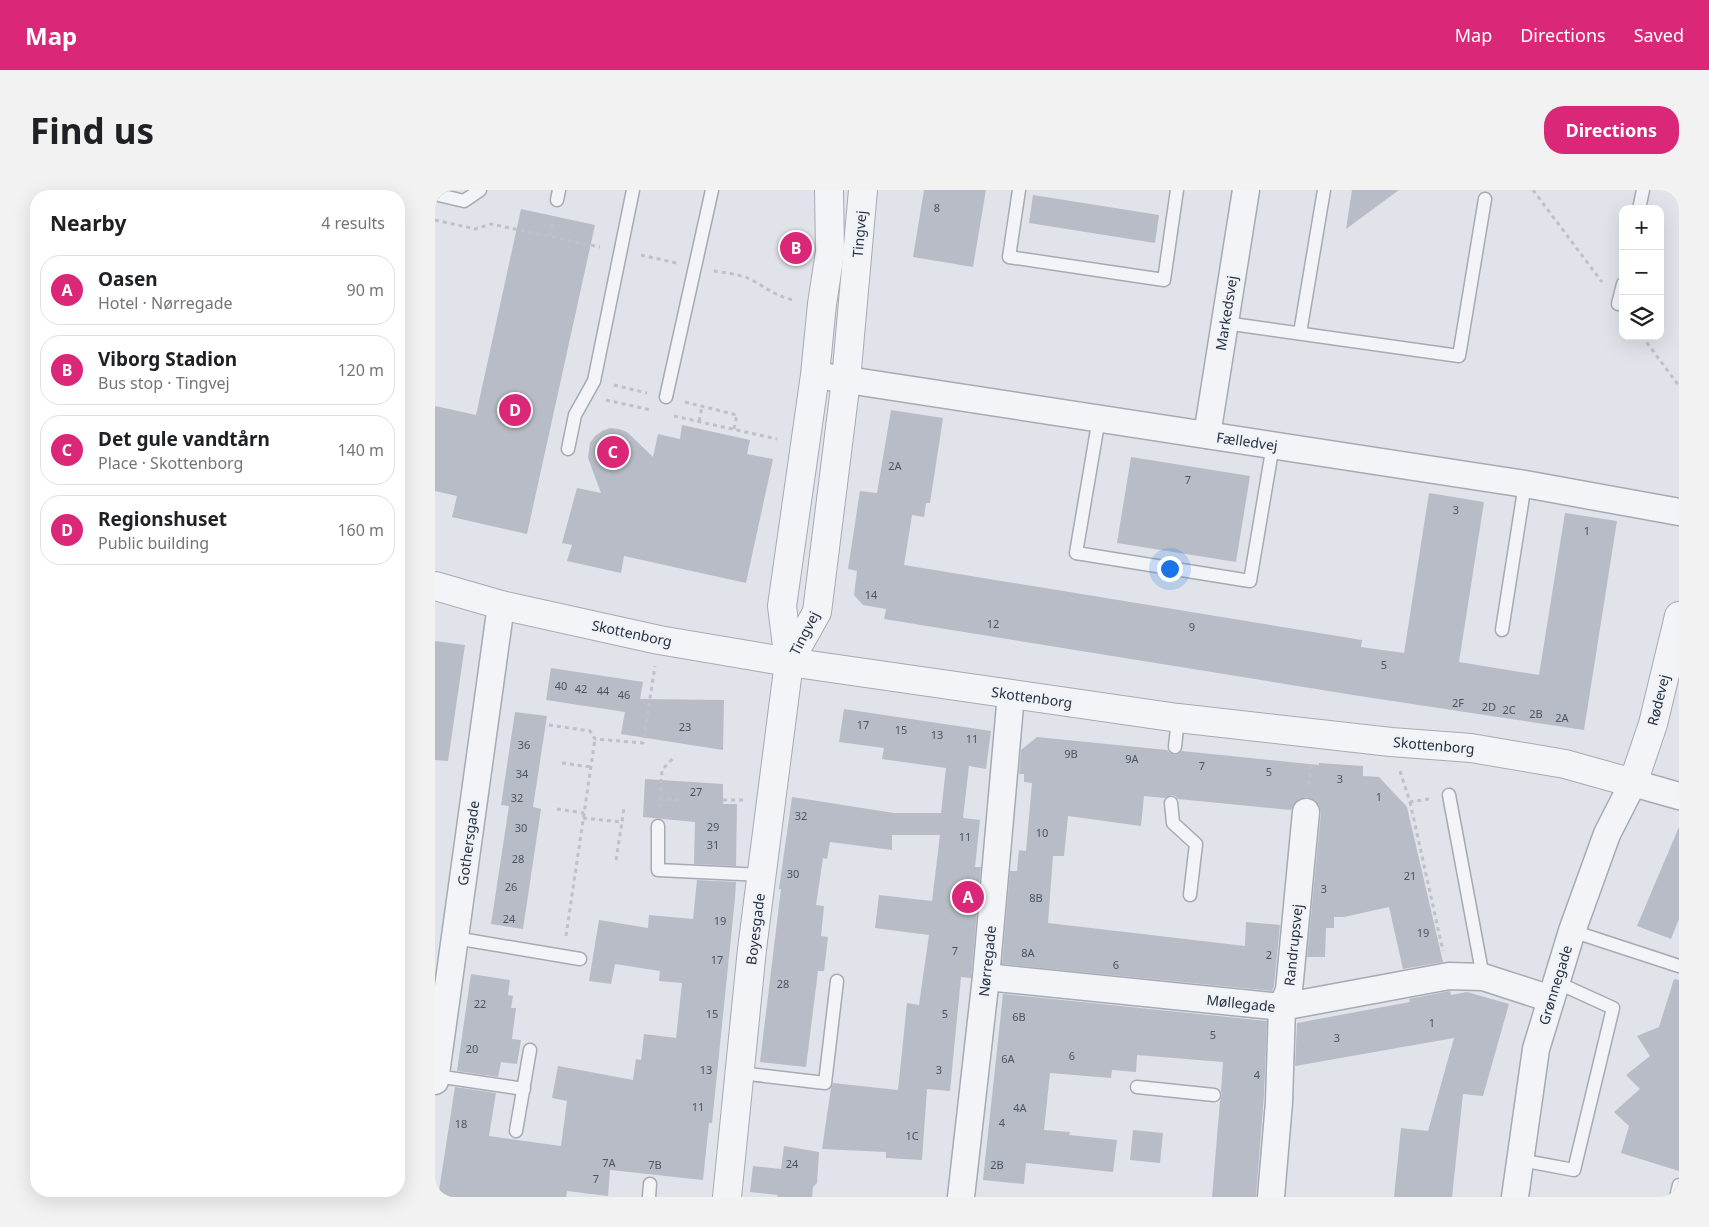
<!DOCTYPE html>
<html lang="en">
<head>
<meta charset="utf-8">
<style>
  :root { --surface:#fff; --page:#f2f2f2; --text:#202124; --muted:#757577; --line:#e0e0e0; --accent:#db2777 }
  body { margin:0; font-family:"Noto Sans",sans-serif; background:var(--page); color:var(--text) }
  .controls { position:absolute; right:15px; top:15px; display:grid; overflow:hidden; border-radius:10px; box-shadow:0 5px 20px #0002 }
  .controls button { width:45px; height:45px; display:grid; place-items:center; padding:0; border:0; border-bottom:1px solid var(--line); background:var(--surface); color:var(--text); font:25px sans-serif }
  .you { position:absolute; left:734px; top:378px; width:18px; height:18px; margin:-12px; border:4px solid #fff; border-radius:50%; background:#1a73e8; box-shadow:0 0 0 8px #1a73e833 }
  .badge { display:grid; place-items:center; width:32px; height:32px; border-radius:50%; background:var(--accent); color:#fff; font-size:16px; font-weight:700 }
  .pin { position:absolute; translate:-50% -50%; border:2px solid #fff; box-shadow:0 1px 5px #0006 }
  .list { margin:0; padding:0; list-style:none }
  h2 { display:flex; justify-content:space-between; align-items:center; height:65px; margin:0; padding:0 20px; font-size:21px }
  h2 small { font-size:16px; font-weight:400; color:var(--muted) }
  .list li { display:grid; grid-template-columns:32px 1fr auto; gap:15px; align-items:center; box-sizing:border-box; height:70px; margin:0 10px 10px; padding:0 10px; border:1px solid var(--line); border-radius:20px }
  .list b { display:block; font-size:19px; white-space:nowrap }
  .list p { margin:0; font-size:16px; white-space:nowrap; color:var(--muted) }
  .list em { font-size:16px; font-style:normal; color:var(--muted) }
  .icon { flex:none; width:28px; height:28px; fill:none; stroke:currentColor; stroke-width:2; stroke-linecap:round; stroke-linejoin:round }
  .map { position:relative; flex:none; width:1244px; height:1007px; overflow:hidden; border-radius:20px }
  header { display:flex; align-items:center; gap:30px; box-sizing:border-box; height:70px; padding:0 25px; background:var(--accent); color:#fff }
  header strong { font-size:24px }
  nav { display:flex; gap:28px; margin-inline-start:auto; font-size:18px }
  .intro { display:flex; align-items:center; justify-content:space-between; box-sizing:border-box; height:120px; padding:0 30px }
  h1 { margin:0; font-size:35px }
  .button { padding:12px 22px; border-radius:20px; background:var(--accent); color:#fff; font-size:18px; font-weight:700 }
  main { display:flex; gap:30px; padding:0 30px }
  aside { flex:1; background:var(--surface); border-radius:20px; box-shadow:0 5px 20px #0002 }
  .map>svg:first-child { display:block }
  .building { fill:#b7bcc6 }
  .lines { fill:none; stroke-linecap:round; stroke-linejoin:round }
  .service-casing { stroke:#a5aab3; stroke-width:15 }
  .minor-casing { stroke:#a5aab3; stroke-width:29 }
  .tertiary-casing { stroke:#a5aab3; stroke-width:30 }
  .path { stroke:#bec1c8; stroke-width:3; stroke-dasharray:4 4; stroke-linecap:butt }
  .service { stroke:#f3f4f7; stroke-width:12 }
  .minor { stroke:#f3f4f7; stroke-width:26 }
  .tertiary { stroke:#f3f4f7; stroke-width:28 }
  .labels { text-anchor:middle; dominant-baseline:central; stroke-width:4.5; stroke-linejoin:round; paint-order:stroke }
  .number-label { font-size:11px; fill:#4c5462 }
  .street-label { font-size:14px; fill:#283141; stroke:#eff2f7 }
</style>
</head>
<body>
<header>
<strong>Map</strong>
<nav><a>Map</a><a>Directions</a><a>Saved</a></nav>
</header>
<div class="intro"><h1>Find us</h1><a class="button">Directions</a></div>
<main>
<aside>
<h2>Nearby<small>4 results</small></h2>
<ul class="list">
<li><span class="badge">A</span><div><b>Oasen</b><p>Hotel · Nørregade</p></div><em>90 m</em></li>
<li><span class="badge">B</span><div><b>Viborg Stadion</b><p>Bus stop · Tingvej</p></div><em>120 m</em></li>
<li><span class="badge">C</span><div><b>Det gule vandtårn</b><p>Place · Skottenborg</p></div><em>140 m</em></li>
<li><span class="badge">D</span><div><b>Regionshuset</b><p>Public building</p></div><em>160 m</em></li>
</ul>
</aside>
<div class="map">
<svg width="1244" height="1007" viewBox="0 0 1244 1007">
  <rect width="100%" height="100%" fill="#e0e3e9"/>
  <!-- building -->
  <g class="building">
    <path d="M489,0H551L538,77L478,67Z"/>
    <path d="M917,0H964L911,39Z"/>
    <path d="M598,5L724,25L720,53L594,33Z"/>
    <path d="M86,19L160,35L92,344L17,327L22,306L0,301V216L41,225Z"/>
    <path d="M456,220L508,228L495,313H491L489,327L477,325L469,375L927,450L926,457L969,463L994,303L1049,312L1024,472L1104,485L1130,323L1182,331L1149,540L918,505L449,429L451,419L428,415L419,405L422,381L413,379L425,301L442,303Z"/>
    <path d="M247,235L315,250L312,264L338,269L311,393L189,366L186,383L132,371L137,355L127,353L142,298L166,303L153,268L155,253L160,246L167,241L175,238L184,239L192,242L218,267L223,244L245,249Z"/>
    <path d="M696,267L815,286L801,372L682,353Z"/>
    <path d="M0,451L30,455L13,571L0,570Z"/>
    <path d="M116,478L208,492L205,509L289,510L288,560L186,544L190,522L111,510Z"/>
    <path d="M409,519L556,541L551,579L534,576L528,628L545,630L540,677H546L536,788L526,787L515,901L492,899L487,970L451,968V962L387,959L396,898L398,893L463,900L472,813L484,815L494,745L440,738L444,705L497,711L505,645H457V660L395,652L392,669L388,668L381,715L389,716L386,746L393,747L389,781H383L371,877L325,872L346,699H344L357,607L459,623H506L511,578L447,569L449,558L404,552Z"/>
    <path d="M80,522L112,526L98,617L106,619L88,739L56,734L74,616L66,615Z"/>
    <path d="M602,547L732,560L735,563L740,565L747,561L884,575V573L928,576V586L944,587L972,617L1008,772L968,779L954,717L909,727H899V738H891L890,767H872L886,623L884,615L879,610L872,607L864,609L859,614L856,620L743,609L740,606L736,605L730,608L709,606L706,636L633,626L629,666H618L613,733L810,756L811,732L845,735L839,796L837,801L567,774L575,681H582L584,660L591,661L597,593L589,592V584H584L586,560Z"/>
    <path d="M210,589L288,594V614H302L301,676L259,674L260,632L208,627Z"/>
    <path d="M1244,637V729L1236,749L1202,736Z"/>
    <path d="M262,690L301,692L300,708L277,933H274L268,990L175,980L173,1006L132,1001L131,1007H3L20,897L61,903L54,946L126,956L132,911L117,908L123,876L198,890L201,869L206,870L209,844L241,848L247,793L224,791L225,781L180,774L176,794L154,791L164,730L213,738L214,725L258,729Z"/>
    <path d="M36,784L75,790L73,805L78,806L76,818H81L77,849L86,850L82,874L66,872L63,887L22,881Z"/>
    <path d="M1239,789L1244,790V981L1186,963L1194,936L1179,922L1205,899L1191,885L1215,866L1202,846L1224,837Z"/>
    <path d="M1015,801L1016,805L1032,802L1074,814L1048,906L1028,904L1017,1007H959L966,938L993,941L1019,848L860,876L862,833L975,812L974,809Z"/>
    <path d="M568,804L832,831L829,905L821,1007H777L785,911L787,905L786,901L788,872L702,865L701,882L677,880L676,888L615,883L609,940L635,942L634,945L682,950L678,982L591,973L589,994L548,990Z"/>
    <path d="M698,940L728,943L725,973L695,970Z"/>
    <path d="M349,956L384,962L382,993L378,997L377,1007H342L343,1005L315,1002L318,976L346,979Z"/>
  </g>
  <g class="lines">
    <!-- service casing -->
    <g class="service-casing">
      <g id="service">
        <path d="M584,0L574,67L729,90L742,0"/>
        <path d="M0,4L29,11L45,0"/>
        <path d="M122,10L124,0"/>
        <path d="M1204,19L1208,0"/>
        <path d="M1183,114L1188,94"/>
        <path d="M790,133L1024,166L1050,9"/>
        <path d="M865,143L889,0"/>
        <path d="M231,207L277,0"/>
        <path d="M664,228L641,363L815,391L838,255"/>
        <path d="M133,259L140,225L159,191L198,0"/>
        <path d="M1067,440L1090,294"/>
        <path d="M740,557L743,528"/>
        <path d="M1014,605L1048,787"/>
        <path d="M736,613L738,633L761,654L755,705"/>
        <path d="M223,636V680L327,685"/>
        <path d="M1137,741L1244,776"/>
        <path d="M20,748L145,769"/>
        <path d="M305,883L390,893L402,791"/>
        <path d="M1,886L89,899"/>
        <path d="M702,897L779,905"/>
        <path d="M81,941L95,860"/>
        <path d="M1085,970L1139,980L1178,818L1121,792"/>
        <path d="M214,1007L215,994"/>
        <path d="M1241,1007L1244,995"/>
      </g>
    </g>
    <!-- minor casing -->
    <g class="minor-casing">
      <g id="minor">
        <path d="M380,185L1090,294L1244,322"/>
        <path d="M772,245L811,0"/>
        <path d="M551,787L847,817L1014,786L1048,787L1116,809"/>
        <path d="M0,891L66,415"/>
        <path d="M526,1007L551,787L576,504"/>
        <path d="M836,1007L844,912L847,817L854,800L871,622"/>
        <path d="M1080,1007L1101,859L1137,741L1172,644L1198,593L1244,606"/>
      </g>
    </g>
    <!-- tertiary casing -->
    <g class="tertiary-casing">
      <g id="tertiary">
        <path d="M0,396L66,415L224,450L354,472L743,528L956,552L1036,558L1130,574L1198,593L1218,534L1244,426"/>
        <path d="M354,472L382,422L411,190L428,0"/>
        <path d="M292,1007L317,759L354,472L347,416L380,185L387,114L395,62L394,0"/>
      </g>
    </g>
    <!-- path -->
    <g class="path">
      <path d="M1098,0L1167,92"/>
      <path d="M0,30L40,39L56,34L165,57"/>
      <path d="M115,46L118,29"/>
      <path d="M206,65L241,73"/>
      <path d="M279,81C290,83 305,84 315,89C330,97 342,107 359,110"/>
      <path d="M1207,146L1244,196"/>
      <path d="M179,195L212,203"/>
      <path d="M171,210L216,220"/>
      <path d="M250,212L302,225L299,239"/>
      <path d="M239,226L342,249"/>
      <path d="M264,231L267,217"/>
      <path d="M114,535L155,541L160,549L208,553L220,476"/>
      <path d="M127,573L156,577"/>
      <path d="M965,581L975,612L994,609"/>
      <path d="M874,595L876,571"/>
      <path d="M225,609L227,580L240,566"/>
      <path d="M288,610H308"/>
      <path d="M975,612L1008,761"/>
      <path d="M225,618V609L246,610"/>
      <path d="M122,619L149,623"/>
      <path d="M148,628L187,632L189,617"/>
      <path d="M181,670L187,632"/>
      <path d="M131,746L160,549"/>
    </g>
    <!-- service -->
    <use href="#service" class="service"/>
    <!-- minor -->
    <use href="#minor" class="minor"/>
    <!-- tertiary -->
    <use href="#tertiary" class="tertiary"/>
  </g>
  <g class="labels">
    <!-- number labels -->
    <g class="number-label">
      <text x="502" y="17">8</text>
      <text x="460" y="275">2A</text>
      <text x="753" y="289">7</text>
      <text x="1021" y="319">3</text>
      <text x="1152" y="340">1</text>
      <text x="436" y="404">14</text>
      <text x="558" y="433">12</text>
      <text x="757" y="436">9</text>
      <text x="949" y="474">5</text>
      <text x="126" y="495">40</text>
      <text x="146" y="498">42</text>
      <text x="168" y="500">44</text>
      <text x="189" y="504">46</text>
      <text x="1023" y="512">2F</text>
      <text x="1054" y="516">2D</text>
      <text x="1074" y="519">2C</text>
      <text x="1101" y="523">2B</text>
      <text x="1127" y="527">2A</text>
      <text x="428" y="534">17</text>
      <text x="250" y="536">23</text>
      <text x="466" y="539">15</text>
      <text x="502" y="544">13</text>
      <text x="537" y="548">11</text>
      <text x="89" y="554">36</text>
      <text x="636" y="563">9B</text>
      <text x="697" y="568">9A</text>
      <text x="767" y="575">7</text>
      <text x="834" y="581">5</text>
      <text x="87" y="583">34</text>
      <text x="905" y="588">3</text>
      <text x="261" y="601">27</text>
      <text x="944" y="606">1</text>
      <text x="82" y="607">32</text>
      <text x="366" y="625">32</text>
      <text x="278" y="636">29</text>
      <text x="86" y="637">30</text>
      <text x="607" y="642">10</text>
      <text x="530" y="646">11</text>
      <text x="278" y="654">31</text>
      <text x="83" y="668">28</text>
      <text x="358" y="683">30</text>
      <text x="975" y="685">21</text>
      <text x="76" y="696">26</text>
      <text x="889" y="698">3</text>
      <text x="601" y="707">8B</text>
      <text x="74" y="728">24</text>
      <text x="285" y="730">19</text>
      <text x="988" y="742">19</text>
      <text x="520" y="760">7</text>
      <text x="593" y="762">8A</text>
      <text x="834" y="764">2</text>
      <text x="282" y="769">17</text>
      <text x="681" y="774">6</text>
      <text x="348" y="793">28</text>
      <text x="45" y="813">22</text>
      <text x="277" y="823">15</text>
      <text x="510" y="823">5</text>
      <text x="584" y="826">6B</text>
      <text x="997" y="832">1</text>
      <text x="778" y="844">5</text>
      <text x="902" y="847">3</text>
      <text x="37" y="858">20</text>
      <text x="637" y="865">6</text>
      <text x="573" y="868">6A</text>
      <text x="271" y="879">13</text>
      <text x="504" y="879">3</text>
      <text x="822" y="884">4</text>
      <text x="263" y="916">11</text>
      <text x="585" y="917">4A</text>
      <text x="567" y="932">4</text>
      <text x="26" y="933">18</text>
      <text x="477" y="945">1C</text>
      <text x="174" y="972">7A</text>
      <text x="357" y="973">24</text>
      <text x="220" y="974">7B</text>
      <text x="562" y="974">2B</text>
      <text x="161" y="988">7</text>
    </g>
    <!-- street labels -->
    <g class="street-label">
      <text transform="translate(424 44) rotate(-85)">Tingvej</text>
      <text transform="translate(791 123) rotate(-81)">Markedsvej</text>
      <text transform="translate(812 251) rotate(8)">Fælledvej</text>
      <text transform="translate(197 443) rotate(12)">Skottenborg</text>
      <text transform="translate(369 443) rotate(-63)">Tingvej</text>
      <text transform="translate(597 507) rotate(8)">Skottenborg</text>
      <text transform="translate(1223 510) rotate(-76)">Rødevej</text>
      <text transform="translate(999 555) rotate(5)">Skottenborg</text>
      <text transform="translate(33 653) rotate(-82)">Gothersgade</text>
      <text transform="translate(320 739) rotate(-83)">Boyesgade</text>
      <text transform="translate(858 755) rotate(-84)">Randrupsvej</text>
      <text transform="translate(552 771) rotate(-84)">Nørregade</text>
      <text transform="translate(1120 795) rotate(-73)">Grønnegade</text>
      <text transform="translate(806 813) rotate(6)">Møllegade</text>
    </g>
  </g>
</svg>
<div class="controls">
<button>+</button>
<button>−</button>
<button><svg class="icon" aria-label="layers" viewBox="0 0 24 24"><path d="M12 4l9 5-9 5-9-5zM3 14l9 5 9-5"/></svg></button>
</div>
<div class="you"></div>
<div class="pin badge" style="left:533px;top:707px">A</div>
<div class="pin badge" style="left:361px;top:58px">B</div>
<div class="pin badge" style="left:178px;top:262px">C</div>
<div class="pin badge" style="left:80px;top:220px">D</div>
</div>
</main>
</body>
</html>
